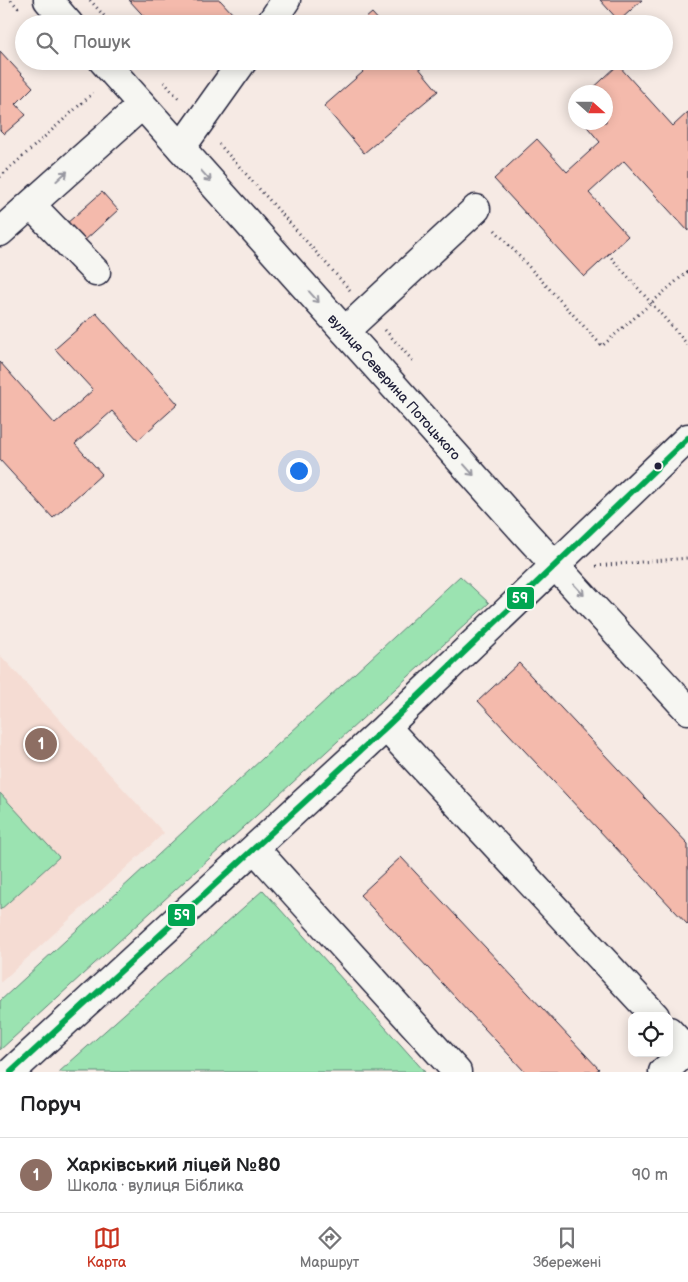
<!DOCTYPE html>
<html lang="uk">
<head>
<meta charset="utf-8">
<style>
  :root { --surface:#fff; --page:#f6f6f6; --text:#202124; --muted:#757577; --line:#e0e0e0; --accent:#c8321e }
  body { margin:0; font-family:"Balsamiq Sans",sans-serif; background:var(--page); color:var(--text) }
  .controls { position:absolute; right:15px; bottom:15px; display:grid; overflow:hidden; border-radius:10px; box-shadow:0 2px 12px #0003 }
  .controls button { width:45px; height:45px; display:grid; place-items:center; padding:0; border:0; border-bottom:1px solid var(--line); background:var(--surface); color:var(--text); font:25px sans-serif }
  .compass { position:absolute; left:568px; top:85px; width:45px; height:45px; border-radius:50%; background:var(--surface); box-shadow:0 2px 12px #0003; rotate:111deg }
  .you { position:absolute; left:298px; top:470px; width:18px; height:18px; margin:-12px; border:4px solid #fff; border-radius:50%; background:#1a73e8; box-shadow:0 0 0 8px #1a73e833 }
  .badge { display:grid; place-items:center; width:32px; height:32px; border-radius:50%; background:var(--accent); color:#fff; font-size:16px; font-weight:700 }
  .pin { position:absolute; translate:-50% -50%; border:2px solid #fff; box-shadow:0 1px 5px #0006 }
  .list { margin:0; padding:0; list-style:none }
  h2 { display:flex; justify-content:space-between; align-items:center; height:65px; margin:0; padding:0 20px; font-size:21px }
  h2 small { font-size:16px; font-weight:400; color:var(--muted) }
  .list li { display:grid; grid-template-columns:32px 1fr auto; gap:15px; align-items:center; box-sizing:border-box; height:75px; padding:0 20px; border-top:1px solid var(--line) }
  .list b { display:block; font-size:19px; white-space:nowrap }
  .list p { margin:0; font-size:16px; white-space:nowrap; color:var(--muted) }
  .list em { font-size:16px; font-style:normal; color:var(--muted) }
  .icon { flex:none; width:28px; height:28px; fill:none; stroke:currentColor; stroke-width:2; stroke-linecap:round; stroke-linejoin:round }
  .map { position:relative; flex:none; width:688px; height:1072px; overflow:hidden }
  .search { position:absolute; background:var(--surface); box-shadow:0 2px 12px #0003; left:15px; right:15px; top:15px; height:55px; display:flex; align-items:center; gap:12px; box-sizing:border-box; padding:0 18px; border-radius:28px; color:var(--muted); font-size:19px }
  .sheet { height:140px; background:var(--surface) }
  nav { display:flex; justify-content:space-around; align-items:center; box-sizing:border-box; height:70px; border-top:1px solid var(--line); background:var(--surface); font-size:14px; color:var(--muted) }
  nav a { display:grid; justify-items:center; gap:2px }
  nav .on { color:var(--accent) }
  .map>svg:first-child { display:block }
  .built { fill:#f5dcd3 }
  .green { fill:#9be3b1; stroke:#5e8276 }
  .building { fill:#f4baac; stroke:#22223b }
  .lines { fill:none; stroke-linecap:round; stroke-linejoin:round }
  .minor-casing { stroke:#22223b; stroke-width:31 }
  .path { stroke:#22223b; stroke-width:3; stroke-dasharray:1 4; stroke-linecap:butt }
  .minor { stroke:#f6f6f2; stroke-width:28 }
  .bus-1-casing { stroke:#f6f6f2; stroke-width:10 }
  .bus-1 { stroke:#00a651; stroke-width:6 }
  .oneway { stroke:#9797a0 }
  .bus-dot { fill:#22223b; stroke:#f6f6f2; stroke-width:2 }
  .labels { text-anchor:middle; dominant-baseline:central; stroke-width:4.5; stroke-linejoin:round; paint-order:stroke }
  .street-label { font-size:14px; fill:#22223b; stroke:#f6f6f2 }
  .line-badge { stroke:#f6f6f2; stroke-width:2 }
  .badge-label { font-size:14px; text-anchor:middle; font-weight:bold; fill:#fff }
</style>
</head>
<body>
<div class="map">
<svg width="688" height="1072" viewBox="0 0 688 1072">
  <rect width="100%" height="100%" fill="#f6eae4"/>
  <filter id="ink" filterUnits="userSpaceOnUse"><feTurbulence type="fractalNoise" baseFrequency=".02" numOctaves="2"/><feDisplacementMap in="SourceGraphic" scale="10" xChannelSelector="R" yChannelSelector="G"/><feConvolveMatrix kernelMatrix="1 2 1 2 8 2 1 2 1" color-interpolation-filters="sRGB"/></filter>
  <g filter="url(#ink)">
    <!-- built -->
    <path class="built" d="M0,655L164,833L0,983Z"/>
    <!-- green -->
    <g class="green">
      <path d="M460,576L489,603L0,1050V1001Z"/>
      <path d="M0,793L59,857L0,910Z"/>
      <path d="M263,890L425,1072H59Z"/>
    </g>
    <!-- building -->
    <g class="building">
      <path d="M129,0H220L234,15L225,24H151Z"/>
      <path d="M600,0H642L619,21Z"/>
      <path d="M372,13L382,24H359Z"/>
      <path d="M0,51L33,87L16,104L26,115L4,134L0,130Z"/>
      <path d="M354,61H413L438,91L364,153L324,106L363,72Z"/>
      <path d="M618,65L673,126L688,112V231L624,161L589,193L628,236L584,277L494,179L537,139L567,172L600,142L583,122H606V92H589Z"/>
      <path d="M102,192L118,210L83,242L66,224Z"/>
      <path d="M96,313L178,404L138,440L112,411L75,444L102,474L53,518L0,460V362L55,424L93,390L55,349Z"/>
      <path d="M519,663L688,844V925L478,701Z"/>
      <path d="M401,857L599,1069L595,1072H525L360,895Z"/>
    </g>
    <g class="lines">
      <!-- minor casing -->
      <g class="minor-casing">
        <g id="minor">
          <path d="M48,0L69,24"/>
          <path d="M270,24L286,0"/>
          <path d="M103,61L527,535L688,710"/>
          <path d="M181,148L243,61"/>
          <path d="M31,205L96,272"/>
          <path d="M0,232L142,105"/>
          <path d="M345,331L476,209"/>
          <path d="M386,727L655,1016"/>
          <path d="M255,849L457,1072"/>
          <path d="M669,1031L687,1051"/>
          <path d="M11,1072L386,727L688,438"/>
          <path d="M663,1072L688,1050"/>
        </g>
      </g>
      <!-- path -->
      <g class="path">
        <path d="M11,0L20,10"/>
        <path d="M90,0L111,24"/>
        <path d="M65,61L75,72"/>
        <path d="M164,82L180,100"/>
        <path d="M219,144L350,290"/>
        <path d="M0,177L93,93"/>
        <path d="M495,230L602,346L688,271"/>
        <path d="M608,254L688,345"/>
        <path d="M385,330L413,361"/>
        <path d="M596,566L688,558"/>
      </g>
      <!-- minor -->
      <use href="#minor" class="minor"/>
      <!-- bus-1 casing -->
      <g class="bus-1-casing">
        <path id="bus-1" d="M11,1072L386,727L688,438"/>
      </g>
      <!-- bus-1 -->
      <use href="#bus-1" class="bus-1"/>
    </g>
    <!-- one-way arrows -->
    <defs><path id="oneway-shaft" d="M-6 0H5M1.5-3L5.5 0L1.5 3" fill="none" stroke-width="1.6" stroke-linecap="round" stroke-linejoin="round" transform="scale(1.25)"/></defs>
    <g class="oneway">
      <use href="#oneway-shaft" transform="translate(62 176) rotate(-42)"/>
      <use href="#oneway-shaft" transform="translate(206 176) rotate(48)"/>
      <use href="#oneway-shaft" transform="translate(314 297) rotate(48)"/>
      <use href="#oneway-shaft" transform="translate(469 470) rotate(48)"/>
      <use href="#oneway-shaft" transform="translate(579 590) rotate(47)"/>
    </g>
  </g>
  <!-- markers -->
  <circle class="bus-dot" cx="658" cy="466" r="4.5"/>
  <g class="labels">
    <!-- street labels -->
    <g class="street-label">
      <text transform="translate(394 387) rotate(48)">вулиця Северина Потоцького</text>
    </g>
  </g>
  <g class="line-badge">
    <rect x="506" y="586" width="29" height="24" rx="5" fill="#00a651"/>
    <rect x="167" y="903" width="29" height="24" rx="5" fill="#00a651"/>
  </g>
  <g class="badge-label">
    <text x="520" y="603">59</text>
    <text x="182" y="920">59</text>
  </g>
</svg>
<div class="controls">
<button><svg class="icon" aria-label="locate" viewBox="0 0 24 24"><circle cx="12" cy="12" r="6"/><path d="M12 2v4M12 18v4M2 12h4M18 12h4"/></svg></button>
</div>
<svg class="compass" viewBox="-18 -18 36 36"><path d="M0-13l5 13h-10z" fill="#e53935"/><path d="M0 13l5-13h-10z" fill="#757577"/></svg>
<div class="you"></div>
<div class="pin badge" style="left:41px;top:744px;background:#8d6e63">1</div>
<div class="search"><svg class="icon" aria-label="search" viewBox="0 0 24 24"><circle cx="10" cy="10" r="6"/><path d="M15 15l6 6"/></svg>Пошук</div>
</div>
<section class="sheet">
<h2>Поруч<small></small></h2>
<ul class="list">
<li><span class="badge" style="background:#8d6e63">1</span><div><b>Харківський ліцей №80</b><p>Школа · вулиця Біблика</p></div><em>90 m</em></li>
</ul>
</section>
<nav>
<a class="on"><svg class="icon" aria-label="map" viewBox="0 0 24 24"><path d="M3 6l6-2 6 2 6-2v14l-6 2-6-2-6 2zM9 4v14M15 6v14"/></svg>Карта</a>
<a><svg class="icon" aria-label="directions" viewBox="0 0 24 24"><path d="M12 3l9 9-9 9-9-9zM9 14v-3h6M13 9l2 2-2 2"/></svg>Маршрут</a>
<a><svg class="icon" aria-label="saved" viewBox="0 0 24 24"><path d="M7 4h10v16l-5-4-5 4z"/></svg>Збережені</a>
</nav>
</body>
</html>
